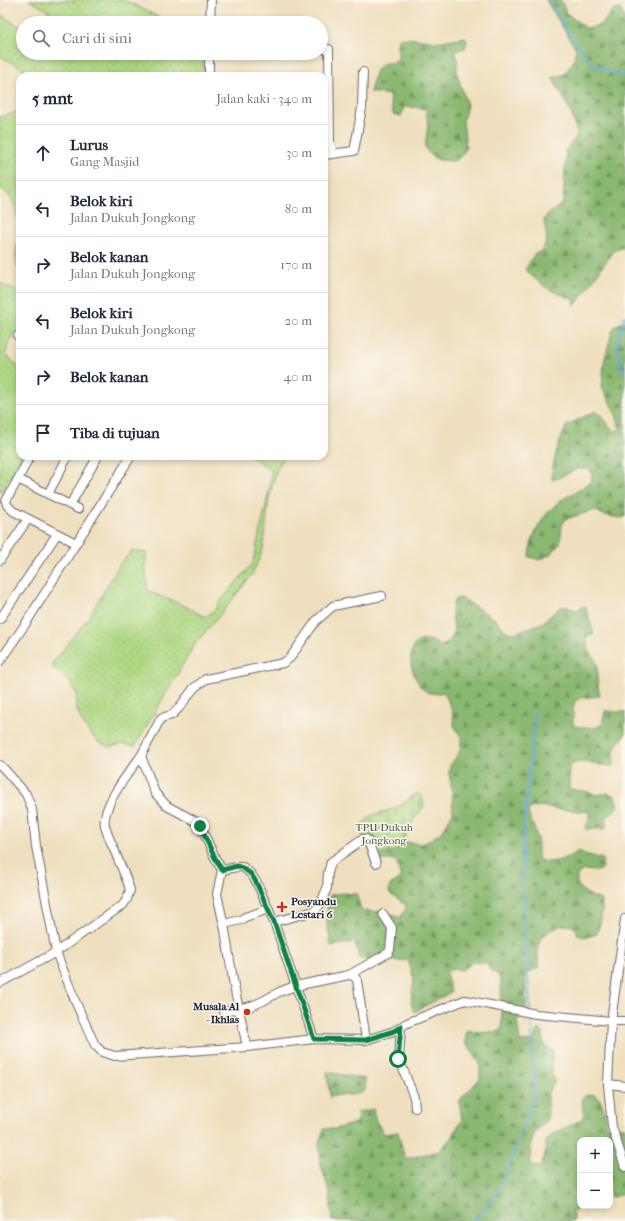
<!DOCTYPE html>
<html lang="id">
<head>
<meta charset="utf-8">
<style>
  :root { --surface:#fff; --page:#f2f2f3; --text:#1f2937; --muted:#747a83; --line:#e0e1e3 }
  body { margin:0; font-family:"IM FELL French Canon",serif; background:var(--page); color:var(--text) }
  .controls { position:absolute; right:12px; bottom:12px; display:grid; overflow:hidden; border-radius:8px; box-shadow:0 2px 6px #0003 }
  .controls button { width:36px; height:36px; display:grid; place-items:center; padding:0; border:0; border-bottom:1px solid var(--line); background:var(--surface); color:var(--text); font:20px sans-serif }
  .stop { position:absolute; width:12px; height:12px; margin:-9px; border:3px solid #0b8043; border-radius:50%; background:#fff }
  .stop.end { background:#0b8043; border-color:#fff; box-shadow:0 1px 4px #0008 }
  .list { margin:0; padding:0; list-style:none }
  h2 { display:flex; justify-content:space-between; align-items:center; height:52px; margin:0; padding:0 16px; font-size:17px }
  h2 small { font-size:13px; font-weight:400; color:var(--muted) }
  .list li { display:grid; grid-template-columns:26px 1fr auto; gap:12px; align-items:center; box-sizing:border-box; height:56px; padding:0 16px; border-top:1px solid var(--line) }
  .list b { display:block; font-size:15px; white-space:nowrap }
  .list p { margin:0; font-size:13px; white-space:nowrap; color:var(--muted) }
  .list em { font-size:13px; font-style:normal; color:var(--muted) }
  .icon { flex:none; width:22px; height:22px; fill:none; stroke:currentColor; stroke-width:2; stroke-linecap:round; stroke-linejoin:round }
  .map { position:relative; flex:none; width:625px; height:1221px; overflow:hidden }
  .search { position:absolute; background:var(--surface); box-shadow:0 2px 6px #0003; left:16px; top:16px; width:312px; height:44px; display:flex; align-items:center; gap:10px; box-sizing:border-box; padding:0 14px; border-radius:22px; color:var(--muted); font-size:15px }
  .panel { position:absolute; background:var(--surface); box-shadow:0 2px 6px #0003; left:16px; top:72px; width:312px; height:388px; border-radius:12px }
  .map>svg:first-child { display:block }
  .grass { fill:url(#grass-dots); stroke:#687d5f }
  .forest { fill:url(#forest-firs); stroke:#566d56 }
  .cemetery { fill:url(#cemetery-stones); stroke:#687d5f }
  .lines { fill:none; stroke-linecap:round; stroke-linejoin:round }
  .stream { stroke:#68abdd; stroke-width:2 }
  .street-casing { stroke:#6a6469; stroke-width:10 }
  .street { stroke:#fff; stroke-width:8 }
  .route { stroke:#0b8043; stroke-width:5 }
  .poi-dot { fill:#c8321e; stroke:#fbf7ec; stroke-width:1.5 }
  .labels { text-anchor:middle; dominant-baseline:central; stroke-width:3; stroke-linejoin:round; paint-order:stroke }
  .park-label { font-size:11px; fill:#4c5951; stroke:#fbf7ec }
  .poi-label { font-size:11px; font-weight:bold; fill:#22223b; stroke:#fbf7ec; text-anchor:start }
</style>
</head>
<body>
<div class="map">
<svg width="625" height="1221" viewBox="0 0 625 1221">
  <defs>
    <pattern id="grass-dots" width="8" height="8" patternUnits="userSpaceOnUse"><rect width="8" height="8" fill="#aed883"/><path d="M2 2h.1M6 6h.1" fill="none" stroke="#95b972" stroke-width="1.8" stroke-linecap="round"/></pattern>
    <pattern id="forest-firs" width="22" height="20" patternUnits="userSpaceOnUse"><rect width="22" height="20" fill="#8ab871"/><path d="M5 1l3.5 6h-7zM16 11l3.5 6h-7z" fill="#70955e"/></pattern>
    <pattern id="cemetery-stones" width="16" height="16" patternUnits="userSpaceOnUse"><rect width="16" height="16" fill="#aed883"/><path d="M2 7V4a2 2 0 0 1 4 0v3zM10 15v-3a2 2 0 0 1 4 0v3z" fill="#95b972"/></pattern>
  </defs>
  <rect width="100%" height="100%" fill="#fbf7ec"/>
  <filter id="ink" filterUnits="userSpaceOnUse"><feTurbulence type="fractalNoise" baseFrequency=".025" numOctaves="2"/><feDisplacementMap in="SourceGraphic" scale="8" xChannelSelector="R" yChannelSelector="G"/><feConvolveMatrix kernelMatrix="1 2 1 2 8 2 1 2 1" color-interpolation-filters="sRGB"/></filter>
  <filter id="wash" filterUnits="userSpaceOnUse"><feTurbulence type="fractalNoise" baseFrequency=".012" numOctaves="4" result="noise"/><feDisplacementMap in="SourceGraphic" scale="16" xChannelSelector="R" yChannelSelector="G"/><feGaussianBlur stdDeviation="0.9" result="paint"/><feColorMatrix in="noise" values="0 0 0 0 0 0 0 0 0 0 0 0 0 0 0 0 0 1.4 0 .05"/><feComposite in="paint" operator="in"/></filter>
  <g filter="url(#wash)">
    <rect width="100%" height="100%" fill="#efdfbe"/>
    <!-- grass -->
    <g class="grass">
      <path d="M29,0H124L171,23H69Z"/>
      <path d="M0,14L23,29V53H62L71,58L79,53H203V76H32L22,68L0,56Z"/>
      <path d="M20,111V271C11,261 19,244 19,232C20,223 18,216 15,207C12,198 8,193 0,188V117Z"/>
      <path d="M0,283L20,293V336L13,333L5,354L20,368V456H22L0,493Z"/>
      <path d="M250,456H284L276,472L269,499L263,549L253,573L229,604L195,644L135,746L123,744L110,747L98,742L88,731L81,720L76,708L77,694L70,683L51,665L89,617L119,565L132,551L147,553L145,565L148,591L185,606L205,617L216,609L219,603L253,563L267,500L272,470Z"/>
    </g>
    <!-- forest -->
    <g class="forest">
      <path d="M546,0H561L566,13L586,28C603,27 603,22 613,10L620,9L625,18V248H617L612,253L575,306L574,299C567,296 560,295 553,291C543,287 534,277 525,270L535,253L541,252L547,240L544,220L548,214L563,203L566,155L565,151L577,135C574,114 563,96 552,78L565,74L574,60L576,49Z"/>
      <path d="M465,37L467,41L465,48L455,51L457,57V74L467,105L463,121L466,146L464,152L459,158L453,161L439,160L433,157L428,152L425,147L428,125L426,109L405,106L401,116L393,114L389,95L370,92L376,70L383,64L398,61V39L408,38L436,42Z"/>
      <path d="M625,321V517L620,518L604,515L595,510L566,519L562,525L560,543L552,553L540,560L529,557C530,536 545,510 563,499C573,493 583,489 592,480L591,470C574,465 567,477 552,480C551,463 560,440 567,425L596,411L601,415L613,431L620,430L617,417L602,387L604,362L612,332L615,326Z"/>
      <path d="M462,598L496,620L505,630L510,633L517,632L542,623L561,607H567L576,610L585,606L594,634L588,635C583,645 594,656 597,664C598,669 597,673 597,677C597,683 599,690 600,696L581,698L575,701L573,708V726L595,728L602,725L605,711L625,712V735L617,744L614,751V766L599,765L592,763L582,762L576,763L569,766V789L584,791L597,795L608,793L615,796C619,807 618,810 607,816L606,827L604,829H585L590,817V812L557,809L541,806L533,807L528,810C529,820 536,828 537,838C539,845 537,852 539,860C551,865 568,858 579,851L585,854L603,859L602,867L600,870L597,871L583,870L577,875C577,878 576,882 578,885C580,891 595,898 601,900C604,911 600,923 597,934C590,936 585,938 578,935C577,932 576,929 574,927C563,921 546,931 541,940C536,947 538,960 539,968L525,973L526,1013L517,1019L520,1042L534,1041L536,1031L539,1029C547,1034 541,1040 545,1047L553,1050C552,1059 549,1073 555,1081C552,1088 548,1089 547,1097C546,1104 550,1112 547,1119C545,1123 540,1126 537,1130C529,1141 531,1154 531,1166L538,1167L541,1166L545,1154L546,1142L552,1134L565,1128L584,1118L582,1098C602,1084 605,1114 607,1127H625V1193L610,1198V1140H580V1206H587L572,1211L574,1221H332L330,1195L321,1165L319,1142L324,1129H336L358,1122L357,1112L373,1109L376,1121L384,1134L398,1132L405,1159L439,1151L454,1135L459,1124L462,1120L459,1101L467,1092L480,1079V1064L473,1052L465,1042L467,1030L480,1033L501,1031L502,1018L501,981L498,975L489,969L487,963L473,962L462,970L456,969L448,970L446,973L451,992L414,1012L411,1002L414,979L408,960L383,961L359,959L355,942L331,946L326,916L330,895L342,893L356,894L362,911L386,912L400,918L407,906L389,893L390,885L401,878L396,860H377L375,854L400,848L403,842L421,844L427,842L443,831L453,812L452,791L449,773L450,766L461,749V737L454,725L452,710L444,692C440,693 433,694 429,693C411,685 400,640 427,640C432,640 437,644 441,646C463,637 449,621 453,605C453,603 454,601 455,599Z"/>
      <path d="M327,1072L365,1079V1091L352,1095H339L330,1097Z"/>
    </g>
    <!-- cemetery -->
    <path class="cemetery" d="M417,793L422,797L424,806L412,822L400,848L390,853L378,855L371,852L363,837L362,826L370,816L387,811L399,806Z"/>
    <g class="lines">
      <!-- stream -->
      <g class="stream">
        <path d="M549,0L569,33L590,62L612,73L625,76"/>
        <path d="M625,316L617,345L622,369L625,372"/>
        <path d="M530,1010L522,877L523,836L535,714"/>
        <path d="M473,1221L486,1209L502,1185L535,1094L531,1014"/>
      </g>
    </g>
  </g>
  <g filter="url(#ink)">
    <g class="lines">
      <!-- street casing -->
      <g class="street-casing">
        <g id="street">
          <path d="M210,23L211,0"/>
          <path d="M321,49H329L330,143L333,154"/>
          <path d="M209,76V53"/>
          <path d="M324,155L354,151L362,108L363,72"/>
          <path d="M18,336H20"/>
          <path d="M30,456L18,479L78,509"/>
          <path d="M18,479L6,501L7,505L13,511L76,543"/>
          <path d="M48,494L68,456"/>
          <path d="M70,505L98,456"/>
          <path d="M0,560L28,519"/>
          <path d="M0,619L57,534"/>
          <path d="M0,661L26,623L131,456"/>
          <path d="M0,765L6,771L26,794L32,809L36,846L56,952L76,1003L95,1045L102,1052L115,1056L247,1047L314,1039L366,1040L394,1031L407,1023L465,1000L536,1014L611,1021H625"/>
          <path d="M222,870L237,867H243L251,874L257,883L274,922L314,1039"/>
          <path d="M625,919L611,1021L608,1084L612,1127L625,1167"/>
          <path d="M274,922L315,911L321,903L327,888L328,873L331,862L363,839H366L368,841L376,863"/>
          <path d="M224,924L241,920L245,917L269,909"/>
          <path d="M349,975L354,976L357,980L366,1040"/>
          <path d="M0,983L56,952L123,905L127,899L130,890C126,876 119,863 114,849C111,842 107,834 105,826C101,806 129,772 141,756"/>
          <path d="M224,1012L251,1006L263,1001L279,992L295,986L349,975L388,953L390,950L392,928L383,914"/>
          <path d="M401,1027L399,1059L414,1097L415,1108"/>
          <path d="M247,1047L234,986L225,930L217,894L222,870L214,856L202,829L197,822L167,806L155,793L141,756L161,718L172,715L179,708L194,688L206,679L283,663L290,658L316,621L333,606L382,596"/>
          <path d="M608,1084L625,1086"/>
        </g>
      </g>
      <!-- street -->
      <use href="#street" class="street"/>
    </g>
  </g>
  <g class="lines" filter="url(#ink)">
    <!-- route -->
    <path class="route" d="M200,826L214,856L222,870L237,866L243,868L251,874L256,882L274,922L314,1039L366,1040L394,1031L401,1026L398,1059"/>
  </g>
  <!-- markers -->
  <g class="poi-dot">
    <path d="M280 901h4v4h4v4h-4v4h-4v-4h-4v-4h4z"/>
    <circle cx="247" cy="1012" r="4"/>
  </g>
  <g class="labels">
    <!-- park labels -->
    <g class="park-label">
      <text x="384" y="827">TPU Dukuh<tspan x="384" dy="13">Jongkong</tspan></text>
    </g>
    <!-- poi labels -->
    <g class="poi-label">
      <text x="291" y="901">Posyandu<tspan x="291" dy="13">Lestari 6</tspan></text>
      <text x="239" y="1006" text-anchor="end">Musala Al<tspan x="239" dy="13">- Ikhlas</tspan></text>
    </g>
  </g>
</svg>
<div class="controls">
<button>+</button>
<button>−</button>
</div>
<div class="stop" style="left:398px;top:1059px"></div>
<div class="stop end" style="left:200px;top:826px"></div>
<div class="search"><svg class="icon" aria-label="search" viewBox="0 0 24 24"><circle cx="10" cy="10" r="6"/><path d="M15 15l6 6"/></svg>Cari di sini</div>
<section class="panel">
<h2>5 mnt<small>Jalan kaki · 340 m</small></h2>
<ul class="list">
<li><svg class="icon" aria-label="ahead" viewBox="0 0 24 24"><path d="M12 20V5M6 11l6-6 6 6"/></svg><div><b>Lurus</b><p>Gang Masjid</p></div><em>30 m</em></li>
<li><svg class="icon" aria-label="left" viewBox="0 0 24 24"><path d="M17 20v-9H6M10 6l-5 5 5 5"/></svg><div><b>Belok kiri</b><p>Jalan Dukuh Jongkong</p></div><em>80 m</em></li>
<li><svg class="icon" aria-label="right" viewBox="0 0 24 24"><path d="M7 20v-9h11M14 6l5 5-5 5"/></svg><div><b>Belok kanan</b><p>Jalan Dukuh Jongkong</p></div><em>170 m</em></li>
<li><svg class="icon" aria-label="left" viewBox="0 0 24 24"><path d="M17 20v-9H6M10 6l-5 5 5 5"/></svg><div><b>Belok kiri</b><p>Jalan Dukuh Jongkong</p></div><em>20 m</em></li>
<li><svg class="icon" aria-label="right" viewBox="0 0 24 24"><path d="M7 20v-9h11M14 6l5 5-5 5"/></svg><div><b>Belok kanan</b></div><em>40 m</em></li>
<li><svg class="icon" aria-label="arrive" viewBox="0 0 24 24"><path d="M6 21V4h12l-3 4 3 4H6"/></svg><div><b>Tiba di tujuan</b></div></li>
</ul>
</section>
</div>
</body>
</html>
